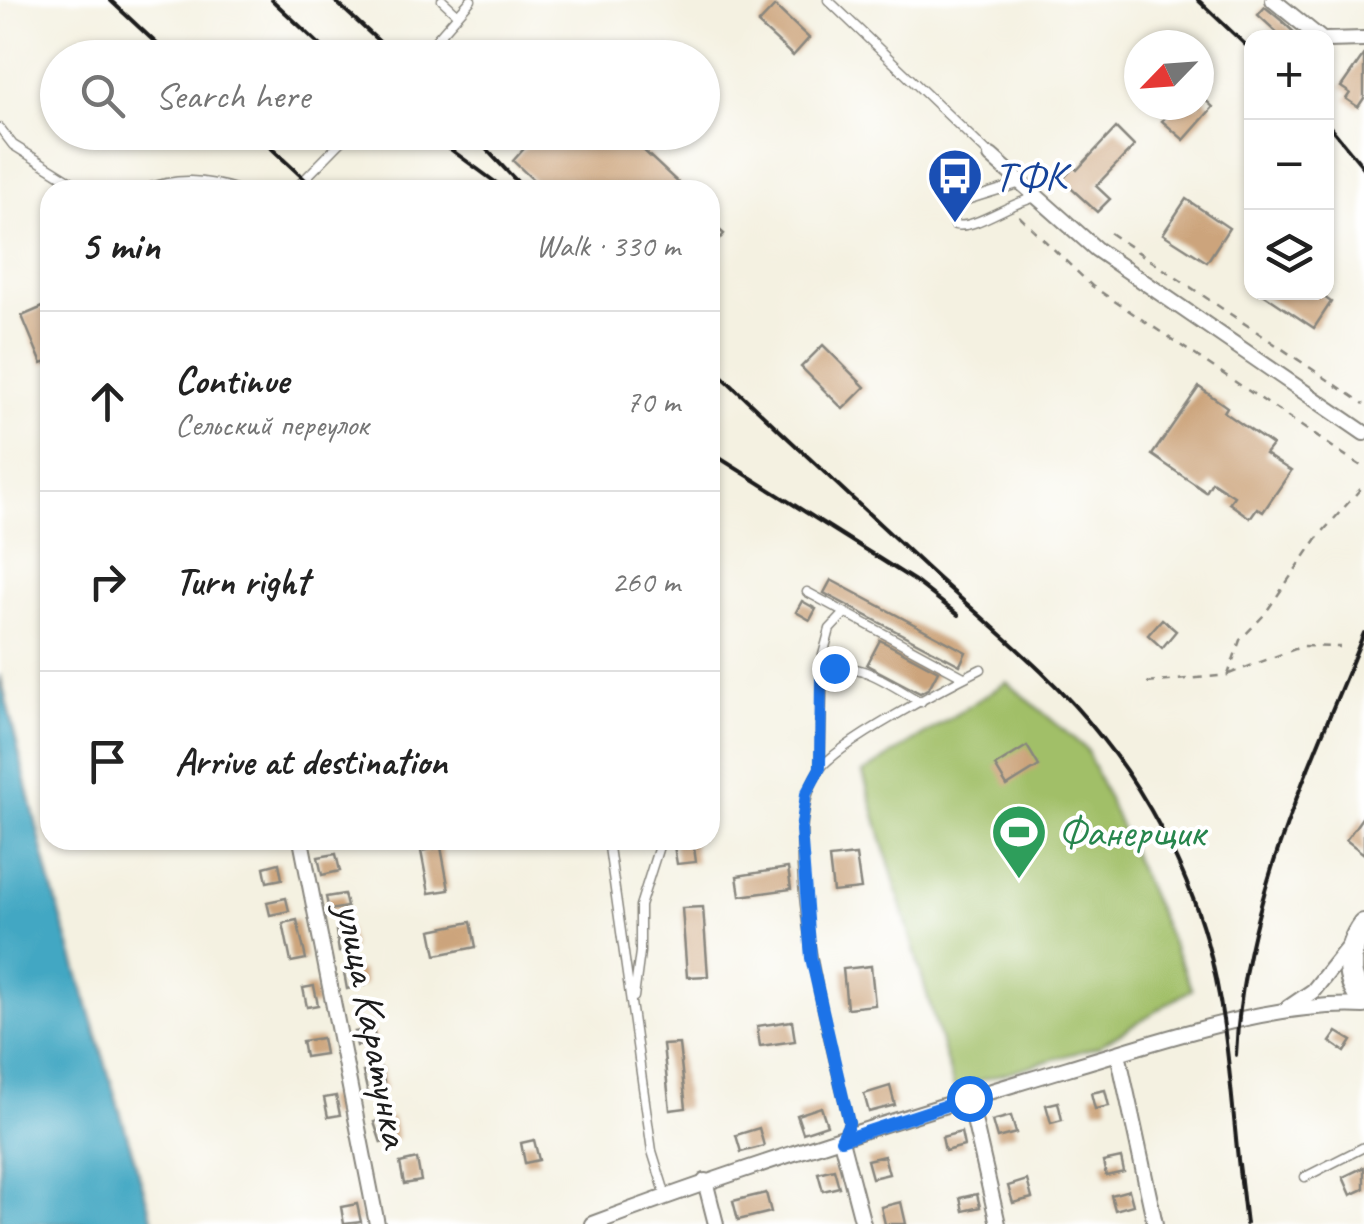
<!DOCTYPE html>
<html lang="en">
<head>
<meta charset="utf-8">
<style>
  :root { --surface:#fff; --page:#f2f2f2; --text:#222; --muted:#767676; --line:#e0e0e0 }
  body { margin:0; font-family:Caveat,sans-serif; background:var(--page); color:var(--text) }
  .controls { position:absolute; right:30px; top:30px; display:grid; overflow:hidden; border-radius:20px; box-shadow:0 2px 8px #0004 }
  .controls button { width:90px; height:90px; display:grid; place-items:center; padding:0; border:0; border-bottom:2px solid var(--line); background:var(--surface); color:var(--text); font:50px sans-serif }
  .compass { position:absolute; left:1124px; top:30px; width:90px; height:90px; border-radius:50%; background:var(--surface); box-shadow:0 2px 8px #0004; rotate:245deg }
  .stop { position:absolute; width:30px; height:30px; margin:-22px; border:8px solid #1a73e8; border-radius:50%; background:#fff }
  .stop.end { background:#1a73e8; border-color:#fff; box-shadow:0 2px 10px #0008 }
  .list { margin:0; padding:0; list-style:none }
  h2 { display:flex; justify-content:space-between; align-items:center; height:130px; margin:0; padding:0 40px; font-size:42px }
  h2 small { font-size:32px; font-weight:400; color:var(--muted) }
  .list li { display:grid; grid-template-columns:65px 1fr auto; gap:30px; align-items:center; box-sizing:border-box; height:180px; padding:0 40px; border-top:2px solid var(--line) }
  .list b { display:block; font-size:38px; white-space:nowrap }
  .list p { margin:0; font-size:32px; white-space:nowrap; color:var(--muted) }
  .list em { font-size:32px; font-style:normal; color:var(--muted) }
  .icon { flex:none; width:55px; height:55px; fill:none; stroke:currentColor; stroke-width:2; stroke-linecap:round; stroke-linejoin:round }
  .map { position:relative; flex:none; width:1364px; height:1224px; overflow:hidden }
  .search { position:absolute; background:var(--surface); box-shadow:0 2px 8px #0004; left:40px; top:40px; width:680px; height:110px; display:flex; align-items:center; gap:25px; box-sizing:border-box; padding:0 35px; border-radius:55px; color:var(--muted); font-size:38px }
  .panel { position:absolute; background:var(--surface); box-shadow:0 2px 8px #0004; left:40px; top:180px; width:680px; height:670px; border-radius:30px }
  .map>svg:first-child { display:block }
  .green { fill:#a1bf67; stroke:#5e6e42; stroke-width:2.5 }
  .water { fill:#43a7c3; stroke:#306270; stroke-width:2.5 }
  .building { fill:#cca47b }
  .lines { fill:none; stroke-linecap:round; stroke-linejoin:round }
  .lane-casing { stroke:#88867e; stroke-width:11 }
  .street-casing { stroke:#88867e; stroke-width:18 }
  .primary-casing { stroke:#88867e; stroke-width:26 }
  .path { stroke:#88867e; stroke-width:2.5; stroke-dasharray:8 8; stroke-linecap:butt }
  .lane { stroke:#fff; stroke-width:8 }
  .street { stroke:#fff; stroke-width:14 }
  .primary { stroke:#fff; stroke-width:22 }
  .rail { stroke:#1c1c1c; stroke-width:4 }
  .route { stroke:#1a73e8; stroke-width:12 }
  .labels { text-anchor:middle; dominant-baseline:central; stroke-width:8; stroke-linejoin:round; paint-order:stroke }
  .transit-label { font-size:42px; fill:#164399; stroke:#fff; text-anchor:start }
  .leisure-label { font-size:42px; fill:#27864d; stroke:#fff; text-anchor:start }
  .street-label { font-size:42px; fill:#1c1c1c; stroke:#fff }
</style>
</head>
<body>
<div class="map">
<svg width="1364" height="1224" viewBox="0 0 1364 1224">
  <rect width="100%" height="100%" fill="#fff"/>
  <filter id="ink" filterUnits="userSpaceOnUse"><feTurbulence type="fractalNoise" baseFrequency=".01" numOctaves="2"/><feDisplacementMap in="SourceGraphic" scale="20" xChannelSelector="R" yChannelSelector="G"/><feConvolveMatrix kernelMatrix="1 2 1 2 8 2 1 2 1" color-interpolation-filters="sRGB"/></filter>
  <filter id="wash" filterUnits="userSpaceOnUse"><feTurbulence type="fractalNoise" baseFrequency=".0048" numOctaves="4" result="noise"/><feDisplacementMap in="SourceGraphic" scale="40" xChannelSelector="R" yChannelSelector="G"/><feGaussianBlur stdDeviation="2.25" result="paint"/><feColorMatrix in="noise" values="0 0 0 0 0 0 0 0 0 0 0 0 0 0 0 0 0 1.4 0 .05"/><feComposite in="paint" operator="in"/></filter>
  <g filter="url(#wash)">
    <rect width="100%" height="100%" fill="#f4f1e1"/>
    <!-- green -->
    <path class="green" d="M1007,682L1086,749L1192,989L1099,1046L954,1088L863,773Z"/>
    <!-- water -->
    <path class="water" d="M0,675L50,880L154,1224H0Z"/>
    <g id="blocks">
      <!-- building -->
      <g class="building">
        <path d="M775,6L809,38L793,56L758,24Z"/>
        <path d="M1265,7L1282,21L1300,38H1283L1258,15Z"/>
        <path d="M1364,54V98L1358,107L1346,99L1350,93L1341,87Z"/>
        <path d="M1199,94L1213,107L1184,140L1162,121L1177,105H1199Z"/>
        <path d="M1116,128L1134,146L1096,186L1110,199L1097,212L1062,180L1074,167L1077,170Z"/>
        <path d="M539,132H624L686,190H544L513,161Z"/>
        <path d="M1186,199L1229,228L1207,262L1163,234Z"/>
        <path d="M710,222L724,234L710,250Z"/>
        <path d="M1260,292H1317L1331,302L1314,328Z"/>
        <path d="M50,304V361L42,364L22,316Z"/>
        <path d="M823,345L865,387L843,409L801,367Z"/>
        <path d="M1199,387L1227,407L1224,412L1272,445L1265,454L1291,471L1263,512L1257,508L1250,518L1229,503L1234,496L1212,482L1206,492L1152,455Z"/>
        <path d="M831,580L966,652L960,665L824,593Z"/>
        <path d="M802,601L816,609L810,620L796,612Z"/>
        <path d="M1162,619L1176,631L1162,648L1148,635Z"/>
        <path d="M880,640L938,671L929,688L920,693L867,665Z"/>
        <path d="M1027,746L1039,766L1007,786L995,766Z"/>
        <path d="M1364,815V854L1346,840Z"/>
        <path d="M673,840H693L696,862L677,864Z"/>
        <path d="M441,847L449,890L429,893L421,851Z"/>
        <path d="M336,854L340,871L322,875L318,857Z"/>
        <path d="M856,855L861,889L833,892L829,858Z"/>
        <path d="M279,863L282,879L267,882L264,867Z"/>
        <path d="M788,868L791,889L740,896L737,876Z"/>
        <path d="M344,894L347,907L329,910L326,897Z"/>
        <path d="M286,898L289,911L270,915L267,902Z"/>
        <path d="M703,907L708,976L687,977L682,908Z"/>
        <path d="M297,920L306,959L291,962L283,923Z"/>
        <path d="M471,922L476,947L436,955L431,930Z"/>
        <path d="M349,929L353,949L339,952L336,931Z"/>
        <path d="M871,966L875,1005L847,1008L843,969Z"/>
        <path d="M362,970L365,985L347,989L344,973Z"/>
        <path d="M314,986L318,1005L307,1007L303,988Z"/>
        <path d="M792,1021L795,1041L760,1046L757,1026Z"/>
        <path d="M373,1029L376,1042L357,1046L354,1032Z"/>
        <path d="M1337,1032L1352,1041L1345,1052L1330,1042Z"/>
        <path d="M322,1038L325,1054L305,1057L302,1041Z"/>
        <path d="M679,1044L686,1108L670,1110L663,1045Z"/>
        <path d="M381,1068L386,1090L368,1094L363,1072Z"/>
        <path d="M890,1086L895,1105L869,1112L864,1094Z"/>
        <path d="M1105,1090L1109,1106L1095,1109L1091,1093Z"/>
        <path d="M336,1096L340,1115L328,1117L324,1098Z"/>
        <path d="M1058,1102L1062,1120L1051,1123L1046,1105Z"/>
        <path d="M821,1107L827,1125L803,1133L797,1115Z"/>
        <path d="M1011,1116L1016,1133L997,1138L992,1121Z"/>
        <path d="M392,1117L398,1138L381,1143L374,1122Z"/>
        <path d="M759,1128L764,1146L741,1152L736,1135Z"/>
        <path d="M961,1132L964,1146L945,1151L942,1137Z"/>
        <path d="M534,1140L539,1160L525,1163L521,1143Z"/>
        <path d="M884,1156L889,1174L872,1178L867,1160Z"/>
        <path d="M1121,1158L1124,1172L1106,1176L1103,1162Z"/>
        <path d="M417,1159L421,1181L404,1184L400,1163Z"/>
        <path d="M1364,1167V1189L1351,1195L1343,1177Z"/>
        <path d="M834,1169L839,1187L823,1191L818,1173Z"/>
        <path d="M1027,1180L1032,1198L1013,1203L1008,1186Z"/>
        <path d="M1129,1190L1133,1205L1115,1210L1111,1195Z"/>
        <path d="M766,1193L771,1212L738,1220L733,1201Z"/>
        <path d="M977,1194L980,1207L963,1211L960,1198Z"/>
        <path d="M901,1202L906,1224H885L881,1207Z"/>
        <path d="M357,1204L361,1222L344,1224L341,1207Z"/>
      </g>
    </g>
  </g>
  <g filter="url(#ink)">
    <use href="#blocks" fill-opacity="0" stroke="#88867e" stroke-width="2.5"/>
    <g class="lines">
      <!-- lane casing -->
      <g class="lane-casing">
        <g id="lane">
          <path d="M442,0L457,14"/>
          <path d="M828,0L991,156"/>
          <path d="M420,58L471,0"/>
          <path d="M0,128L13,145L85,190"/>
          <path d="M1021,183L957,203L953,214L955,225C975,230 1011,201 1038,197"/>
          <path d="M142,190C178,177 203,179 239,190"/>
          <path d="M294,190L351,132"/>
          <path d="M807,592L964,677"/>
          <path d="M822,675C851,652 894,688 921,702"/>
          <path d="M820,768L823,655L830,629L845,613"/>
          <path d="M608,840L652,1151L666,1196"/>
          <path d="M634,997L640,952V906L661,840"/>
          <path d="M843,1136L849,1123C831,1045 773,837 819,770C838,743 947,686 981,669"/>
          <path d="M1305,1177L1364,1147"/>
        </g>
      </g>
      <!-- street casing -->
      <g class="street-casing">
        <g id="street">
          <path d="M1273,0L1320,38"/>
          <path d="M1326,40L1364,39"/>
          <path d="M991,156L1096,249L1364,433"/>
          <path d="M301,840L377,1224"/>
          <path d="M1288,1008L1313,991L1349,946"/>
          <path d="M1118,1053L1155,1224"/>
          <path d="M969,1098L998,1224"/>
          <path d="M841,1140L863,1224"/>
          <path d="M705,1181L716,1224"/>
          <path d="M592,1224C748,1165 908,1116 1068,1068C1157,1042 1271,1001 1364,1006"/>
        </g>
      </g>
      <!-- primary casing -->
      <g class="primary-casing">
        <path id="primary" d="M1364,925C1347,948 1344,978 1364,1001"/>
      </g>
      <!-- path -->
      <g class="path">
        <path d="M1019,216L1092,286L1364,468"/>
        <path d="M1110,233L1364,404"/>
        <path d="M1229,674L1303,646L1340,647"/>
        <path d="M1147,683L1228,675L1240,640L1264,615L1318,537L1364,485"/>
      </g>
      <!-- lane -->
      <use href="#lane" class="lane"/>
      <!-- street -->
      <use href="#street" class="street"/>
      <!-- primary -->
      <use href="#primary" class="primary"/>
      <!-- rail -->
      <g class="rail">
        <path d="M110,0L172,58"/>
        <path d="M272,0L334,58"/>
        <path d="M334,0L397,58"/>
        <path d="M1198,0L1252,51"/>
        <path d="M1326,122L1364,168"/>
        <path d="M254,132L316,190"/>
        <path d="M427,132L506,190"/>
        <path d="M470,132L525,190"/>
        <path d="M710,365C782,433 854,500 927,568C985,622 1052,674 1101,737C1145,791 1187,870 1206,938C1228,1015 1231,1099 1240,1178"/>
        <path d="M710,452L915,581L958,615"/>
        <path d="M1236,1055C1242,907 1309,768 1364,633"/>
        <path d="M1239,1164L1246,1224"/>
      </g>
    </g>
  </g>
  <g class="lines" filter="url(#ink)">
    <!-- route -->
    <path class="route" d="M834,668L821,676L820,768L806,794L801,830L811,958L849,1123L841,1140L969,1098"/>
  </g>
  <!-- icons -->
  <defs>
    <g id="bus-pin" transform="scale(2.875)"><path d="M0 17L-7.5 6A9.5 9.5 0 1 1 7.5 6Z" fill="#1a4fb4" stroke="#fff"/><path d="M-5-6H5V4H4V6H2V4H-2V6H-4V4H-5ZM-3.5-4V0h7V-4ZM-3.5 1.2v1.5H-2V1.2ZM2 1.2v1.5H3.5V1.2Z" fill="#fff"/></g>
    <g id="stadium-pin" transform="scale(2.875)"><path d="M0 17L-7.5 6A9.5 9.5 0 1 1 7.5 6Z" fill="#2e9e5b" stroke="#fff"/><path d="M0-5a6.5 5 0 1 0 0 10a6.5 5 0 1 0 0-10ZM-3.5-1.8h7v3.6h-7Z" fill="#fff"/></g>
  </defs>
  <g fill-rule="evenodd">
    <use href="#bus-pin" x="955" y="176"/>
    <use href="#stadium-pin" x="1019" y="832"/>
  </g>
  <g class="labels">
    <!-- transit labels -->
    <g class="transit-label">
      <text x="994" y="176">ТФК</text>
    </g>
    <!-- leisure labels -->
    <g class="leisure-label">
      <text x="1058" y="832">Фанерщик</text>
    </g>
    <!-- street labels -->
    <g class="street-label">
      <text transform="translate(373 1025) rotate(79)">улица Каратунка</text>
    </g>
  </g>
</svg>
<div class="controls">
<button>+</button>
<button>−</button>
<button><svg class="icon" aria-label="layers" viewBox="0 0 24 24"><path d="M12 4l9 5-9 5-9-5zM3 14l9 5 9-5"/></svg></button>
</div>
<svg class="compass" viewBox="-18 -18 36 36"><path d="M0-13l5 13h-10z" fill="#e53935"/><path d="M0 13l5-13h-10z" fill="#767676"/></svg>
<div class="stop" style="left:969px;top:1098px"></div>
<div class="stop end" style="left:834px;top:668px"></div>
<div class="search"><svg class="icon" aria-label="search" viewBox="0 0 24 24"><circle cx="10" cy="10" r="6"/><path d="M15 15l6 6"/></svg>Search here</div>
<section class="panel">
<h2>5 min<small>Walk · 330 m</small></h2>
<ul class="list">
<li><svg class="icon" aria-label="ahead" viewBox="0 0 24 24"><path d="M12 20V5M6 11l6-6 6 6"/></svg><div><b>Continue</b><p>Сельский переулок</p></div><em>70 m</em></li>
<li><svg class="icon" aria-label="right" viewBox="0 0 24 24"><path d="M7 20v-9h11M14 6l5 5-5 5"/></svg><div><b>Turn right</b></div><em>260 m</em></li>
<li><svg class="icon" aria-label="arrive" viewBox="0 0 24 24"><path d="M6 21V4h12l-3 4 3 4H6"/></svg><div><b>Arrive at destination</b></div></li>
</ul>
</section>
</div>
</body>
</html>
